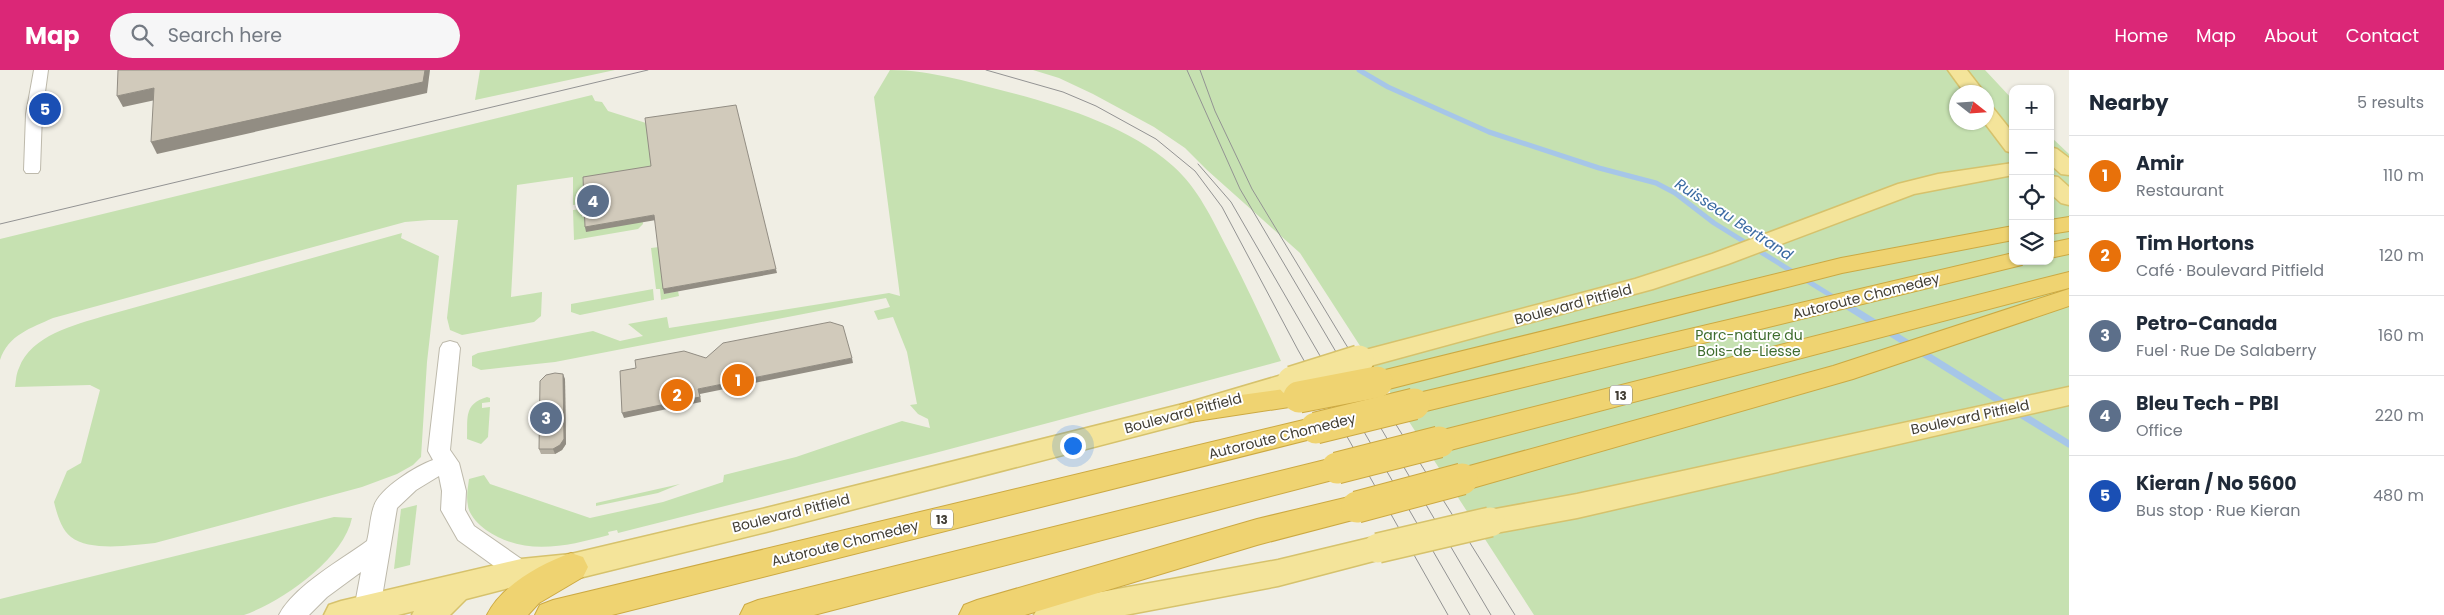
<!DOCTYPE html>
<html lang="en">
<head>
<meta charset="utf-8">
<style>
  :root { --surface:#fff; --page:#f6f6f7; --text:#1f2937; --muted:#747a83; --line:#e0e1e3; --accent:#db2777 }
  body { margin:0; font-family:Poppins,sans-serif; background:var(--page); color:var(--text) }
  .controls { position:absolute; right:15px; top:15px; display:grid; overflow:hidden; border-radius:10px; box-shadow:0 1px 4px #0004 }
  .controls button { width:45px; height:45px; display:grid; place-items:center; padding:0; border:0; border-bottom:1px solid var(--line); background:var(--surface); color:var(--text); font:25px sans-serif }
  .compass { position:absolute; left:1949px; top:15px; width:45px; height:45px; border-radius:50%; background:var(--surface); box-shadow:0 1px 4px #0004; rotate:107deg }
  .you { position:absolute; left:1072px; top:375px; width:18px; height:18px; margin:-12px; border:4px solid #fff; border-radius:50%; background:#1a73e8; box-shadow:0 0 0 8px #1a73e833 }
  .badge { display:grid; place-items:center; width:32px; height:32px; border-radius:50%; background:var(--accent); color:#fff; font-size:16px; font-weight:700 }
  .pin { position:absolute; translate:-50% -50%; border:2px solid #fff; box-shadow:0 1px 5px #0006 }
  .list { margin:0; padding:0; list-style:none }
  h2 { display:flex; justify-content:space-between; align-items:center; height:65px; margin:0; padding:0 20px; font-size:21px }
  h2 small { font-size:16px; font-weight:400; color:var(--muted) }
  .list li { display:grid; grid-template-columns:32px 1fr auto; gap:15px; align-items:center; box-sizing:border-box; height:80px; padding:0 20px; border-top:1px solid var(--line) }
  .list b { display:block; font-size:19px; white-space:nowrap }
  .list p { margin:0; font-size:16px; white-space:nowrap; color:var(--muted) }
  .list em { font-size:16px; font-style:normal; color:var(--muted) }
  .icon { flex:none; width:28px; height:28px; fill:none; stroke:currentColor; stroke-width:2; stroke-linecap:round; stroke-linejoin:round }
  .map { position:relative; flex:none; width:2069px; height:545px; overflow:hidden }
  header { display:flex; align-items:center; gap:30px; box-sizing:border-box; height:70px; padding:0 25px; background:var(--accent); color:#fff }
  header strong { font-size:24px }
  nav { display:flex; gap:28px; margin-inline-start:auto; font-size:18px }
  .search { width:350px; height:45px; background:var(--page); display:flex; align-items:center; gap:12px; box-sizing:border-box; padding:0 18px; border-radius:28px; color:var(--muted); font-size:19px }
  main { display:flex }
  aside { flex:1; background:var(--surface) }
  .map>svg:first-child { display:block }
  .green { fill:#c6e1b1; fill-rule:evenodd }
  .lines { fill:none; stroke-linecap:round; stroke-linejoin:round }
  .stream-far1 { stroke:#a6c6e8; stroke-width:5 }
  .stream { stroke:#a6c6e8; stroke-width:7 }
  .minor-casing { stroke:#bdb9ab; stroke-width:2 }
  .major-casing { stroke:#d6c26c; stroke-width:3 }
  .highway-casing { stroke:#cca942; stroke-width:2 }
  .minor { fill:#fff; fill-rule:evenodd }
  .major { fill:#f4e49a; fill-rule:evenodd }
  .highway { fill:#efd371; fill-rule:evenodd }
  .tram { stroke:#939393; stroke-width:1 }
  .major-bridge-casing { stroke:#d6c26c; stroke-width:32; stroke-linecap:butt }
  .highway-bridge-casing { stroke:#cca942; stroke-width:33; stroke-linecap:butt }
  .major-bridge { stroke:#f4e49a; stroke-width:29 }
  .highway-bridge { stroke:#efd371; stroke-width:31 }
  .wall { fill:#b4aea1 }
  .shaded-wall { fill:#928d83 }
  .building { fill:#d1cabb; stroke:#928d83 }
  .labels { text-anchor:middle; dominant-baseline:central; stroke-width:4; stroke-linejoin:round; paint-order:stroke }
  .shield { fill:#fff; stroke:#7b7872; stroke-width:1 }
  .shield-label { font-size:12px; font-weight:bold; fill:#423e35 }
  .street-label { font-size:14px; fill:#423e35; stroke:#fff }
  .park-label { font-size:14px; fill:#3f6d2f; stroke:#fff }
  .water-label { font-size:15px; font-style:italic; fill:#3a6aa2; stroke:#fff }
</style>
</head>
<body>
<header>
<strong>Map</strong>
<div class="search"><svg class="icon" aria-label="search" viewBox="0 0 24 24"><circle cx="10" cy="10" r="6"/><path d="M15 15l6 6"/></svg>Search here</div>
<nav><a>Home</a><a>Map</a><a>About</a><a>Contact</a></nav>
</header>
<main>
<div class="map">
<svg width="2069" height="545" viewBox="0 0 2069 545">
  <rect width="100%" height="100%" fill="#f0eee4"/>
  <!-- green -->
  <g class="green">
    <path d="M480,0H615L475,30Z"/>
    <path d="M890,0C932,0 975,14 1016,24C1071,39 1130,58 1173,96C1198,118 1212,149 1227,178C1246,215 1264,253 1281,291L935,383L618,463L617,460L608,462L609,465C567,476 525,487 486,460C479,455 469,445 468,436C466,427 468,417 469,409L484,405L490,414L590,448L663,432L723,412L724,405L796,387L902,351L930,358L928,349L918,344L910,335L917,334L907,282L893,247L878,250L874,241L890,237L886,228L555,292L481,300L472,296V286L478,283L593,261L620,271L643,266L628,254L667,247L669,258L889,223L900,226L874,27Z"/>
    <path d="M1033,0H1985L2013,30V191H2050V66L2069,84V545H1534L1300,183L1207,100L1185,78L1154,57L1093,24L1059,8ZM1956,22H1986V52H1956Z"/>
    <path d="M592,25L595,31L602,32L608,41L646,53L654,115L582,124V134L573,135V107L517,115L511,227L542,222L541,246L534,252L462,265L450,260L447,248L458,150H429L405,152L53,248C31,258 8,265 0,290V169Z"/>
    <path d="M641,136L643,154L638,159L574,170L573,140L582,139V147Z"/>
    <path d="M402,163L401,168L439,186L427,292L421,387L413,395L397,404L362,417L155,473C133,475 90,482 71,467C61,459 57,444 54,432L67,401L81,393L100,320L90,315L15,317C16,311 16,304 19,298C31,265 75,255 104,246Z"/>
    <path d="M659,177L664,224L678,221L679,226L661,230L660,219H656L651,178Z"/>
    <path d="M653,219L654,230L580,245L571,242V234Z"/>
    <path d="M487,327L490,328V332L482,333V338L490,337L488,367L481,374L467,369C468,349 463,334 487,327Z"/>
    <path d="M680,414L658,423L596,436V433Z"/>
    <path d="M417,435L410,495L394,499L401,439Z"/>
    <path d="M334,447L352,448C343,490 281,532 244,545H0V529Z"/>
  </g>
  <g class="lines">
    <!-- stream-far1 -->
    <path class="stream-far1" d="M1359,0L1388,17L1489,62L1599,98L1656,113L1675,123L1714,153L1843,233"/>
    <!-- stream -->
    <g class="stream">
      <path d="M1841,232L2008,336"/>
      <path d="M2017,342L2069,374"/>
    </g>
    <!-- minor casing -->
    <g class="minor-casing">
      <g id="minor">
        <path d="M34,0H48L42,44L40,100L38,103H26L24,100L26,44Z"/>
        <path d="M450,271L457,273L460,278L450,380L459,393L466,421L465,440L474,456L530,495L533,502L530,509L521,512L512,509L458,470L441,440L442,421L439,406L416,420L397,438L379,545H353L361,502L327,527L309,545H279C294,516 341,490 367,471C370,460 370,447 374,436C380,418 416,396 433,390L428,381L440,278L443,273Z"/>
      </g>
    </g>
    <!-- major casing -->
    <g class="major-casing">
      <g id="major">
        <path d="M1948,0H1967L1984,22H1964Z"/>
        <path d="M1986,36L1993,38L2013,63V83L2006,81L1984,52H1986Z"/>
        <path d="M2050,77L2057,79L2069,88V105L2061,104L2050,94Z"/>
        <path d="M2013,93V105L1914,124L1728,194L1653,219L1359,299L1350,296L1346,290L1350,284L1635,209L1712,184L1898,114L1938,104Z"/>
        <path d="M2050,106L2058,107L2069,117V135L2061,133L2050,123Z"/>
        <path d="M1292,302L1302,305L1306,311L1302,317L1190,352L766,462L571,510L521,515L466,529L450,545H412L414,541L398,545H324L329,535L341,531L521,489L571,484L766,438L1187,333Z"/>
        <path d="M2069,317V335L1577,448L1490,464L1479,460L1474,452L1479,444L1490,440L1577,424Z"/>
        <path d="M1378,466L1389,469L1394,478L1389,487L1278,516L1125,545H1034L1039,535L1051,531L1278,490Z"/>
      </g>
    </g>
    <!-- highway casing -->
    <g class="highway-casing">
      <g id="highway">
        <path d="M2069,147V161L2050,164V150Z"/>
        <path d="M2013,156V170L1842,203L1377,322L1367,319L1363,312L1367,305L1377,302L1841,188Z"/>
        <path d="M2069,169V184L2050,188V173Z"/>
        <path d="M2013,183V191H2025L2022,195L1414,344L1404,341L1399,334L1404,327L1414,324Z"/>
        <path d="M2069,202V218L1439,383L1428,380L1424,372L1428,364L1439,361Z"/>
        <path d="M2069,219V236L1853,309L1462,421L1451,417L1446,409L1451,401L1833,296Z"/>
        <path d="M1299,317L1309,320L1314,327L1309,334L1190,352L1180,349L1175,342L1180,335L1190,332Z"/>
        <path d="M1316,347L1327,351L1331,358L1327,365L612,545H535L540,535L553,530Z"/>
        <path d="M1337,387L1348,390L1353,398L1348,406L814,545H740L745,535L758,530Z"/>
        <path d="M1357,425L1368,428L1373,437L1368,446L1257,475L1025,545H959L964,535L977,530L1257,449Z"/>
        <path d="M571,483L583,487L588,497L583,507L539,533L528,545H487C502,515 540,494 571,483Z"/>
      </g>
    </g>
    <!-- minor -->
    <use href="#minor" class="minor"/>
    <!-- major -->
    <use href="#major" class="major"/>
    <!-- highway -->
    <use href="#highway" class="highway"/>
    <!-- tram -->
    <g class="tram">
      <path d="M986,0L1063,22L1096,36L1156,69L1195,101L1222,137L1298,280L1448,545"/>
      <path d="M1187,0L1240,119L1491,545"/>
      <path d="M1200,0L1215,41L1252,119L1345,273L1515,545"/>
      <path d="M1198,94L1231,132L1470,545"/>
      <path d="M0,154L648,0"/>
    </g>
    <!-- major-bridge casing -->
    <g class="major-bridge-casing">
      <g id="major-bridge">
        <path d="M1292,311L1359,290"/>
        <path d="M1378,478L1490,452"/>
      </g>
    </g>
    <!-- highway-bridge casing -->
    <g class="highway-bridge-casing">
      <g id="highway-bridge">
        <path d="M1299,327L1377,312"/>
        <path d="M1316,358L1414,334"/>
        <path d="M1337,398L1439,372"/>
        <path d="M1357,437L1462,409"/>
      </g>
    </g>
    <!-- major-bridge -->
    <use href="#major-bridge" class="major-bridge"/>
    <!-- highway-bridge -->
    <use href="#highway-bridge" class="highway-bridge"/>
  </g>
  <!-- wall -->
  <path class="wall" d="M565,309L566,374L562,380L555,384H541L539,379Z"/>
  <!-- shaded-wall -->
  <g class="shaded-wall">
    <path d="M425,0H430L427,23L157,84L151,72Z"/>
    <path d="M154,18L160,29L123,37L117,26Z"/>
    <path d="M654,145L656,150L586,162L585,157Z"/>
    <path d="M776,199L777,203L664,224L663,219Z"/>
    <path d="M852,288L853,293L700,324L701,332L624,348L622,343L698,319Z"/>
    <path d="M563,304L565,309L566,374L562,380L555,384L553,379Z"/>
  </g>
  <!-- building -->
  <g class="building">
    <path d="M118,0H425L423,12L151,72L154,18L117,26Z"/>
    <path d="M736,35L776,199L663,219L654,145L585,157L583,107L651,96L645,48Z"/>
    <path d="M830,252L843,256L852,288L698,319L700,327L622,343L620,301L636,298L635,290L684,281L706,288L723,273Z"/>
    <path d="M555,303L563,304L564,369L560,375L553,379H539L540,311L546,305Z"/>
  </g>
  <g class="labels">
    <!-- shield labels -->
    <g class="shield">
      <rect x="1610" y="315.5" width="22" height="19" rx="4"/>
      <rect x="931" y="439.5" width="22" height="19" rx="4"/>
    </g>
    <g class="shield-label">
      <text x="1621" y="325">13</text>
      <text x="942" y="449">13</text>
    </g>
    <!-- street labels -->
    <g class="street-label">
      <text transform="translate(1866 226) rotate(-14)">Autoroute Chomedey</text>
      <text transform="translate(1573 234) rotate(-15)">Boulevard Pitfield</text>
      <text transform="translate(1183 343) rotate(-15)">Boulevard Pitfield</text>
      <text transform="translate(1970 347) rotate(-12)">Boulevard Pitfield</text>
      <text transform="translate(1282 366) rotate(-14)">Autoroute Chomedey</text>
      <text transform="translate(791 443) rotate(-14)">Boulevard Pitfield</text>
      <text transform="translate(845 473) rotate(-14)">Autoroute Chomedey</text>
    </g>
    <!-- park labels -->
    <g class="park-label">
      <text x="1749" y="265">Parc-nature du<tspan x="1749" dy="16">Bois-de-Liesse</tspan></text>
    </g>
    <!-- water labels -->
    <g class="water-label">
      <text transform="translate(1734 149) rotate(33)">Ruisseau Bertrand</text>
    </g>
  </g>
</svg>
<div class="controls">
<button>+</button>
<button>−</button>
<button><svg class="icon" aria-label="locate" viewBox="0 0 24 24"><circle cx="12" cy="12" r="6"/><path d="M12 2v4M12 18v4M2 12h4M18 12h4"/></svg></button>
<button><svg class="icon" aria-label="layers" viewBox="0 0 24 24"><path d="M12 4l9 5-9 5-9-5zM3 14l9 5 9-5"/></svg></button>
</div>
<svg class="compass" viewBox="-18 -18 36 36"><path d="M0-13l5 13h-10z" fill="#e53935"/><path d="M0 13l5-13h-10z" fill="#747a83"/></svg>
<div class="you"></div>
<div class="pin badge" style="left:738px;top:310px;background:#e8710a">1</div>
<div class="pin badge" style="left:677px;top:325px;background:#e8710a">2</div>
<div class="pin badge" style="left:546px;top:348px;background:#5c6f8a">3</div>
<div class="pin badge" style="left:593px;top:131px;background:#5c6f8a">4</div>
<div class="pin badge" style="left:45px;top:39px;background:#1a4fb4">5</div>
</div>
<aside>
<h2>Nearby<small>5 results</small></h2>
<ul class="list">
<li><span class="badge" style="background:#e8710a">1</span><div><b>Amir</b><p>Restaurant</p></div><em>110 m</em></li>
<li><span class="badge" style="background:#e8710a">2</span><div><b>Tim Hortons</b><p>Café · Boulevard Pitfield</p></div><em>120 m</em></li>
<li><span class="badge" style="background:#5c6f8a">3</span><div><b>Petro-Canada</b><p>Fuel · Rue De Salaberry</p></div><em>160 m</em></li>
<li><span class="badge" style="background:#5c6f8a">4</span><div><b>Bleu Tech - PBI</b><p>Office</p></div><em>220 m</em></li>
<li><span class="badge" style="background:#1a4fb4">5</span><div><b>Kieran / No 5600</b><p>Bus stop · Rue Kieran</p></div><em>480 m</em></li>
</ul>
</aside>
</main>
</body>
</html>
